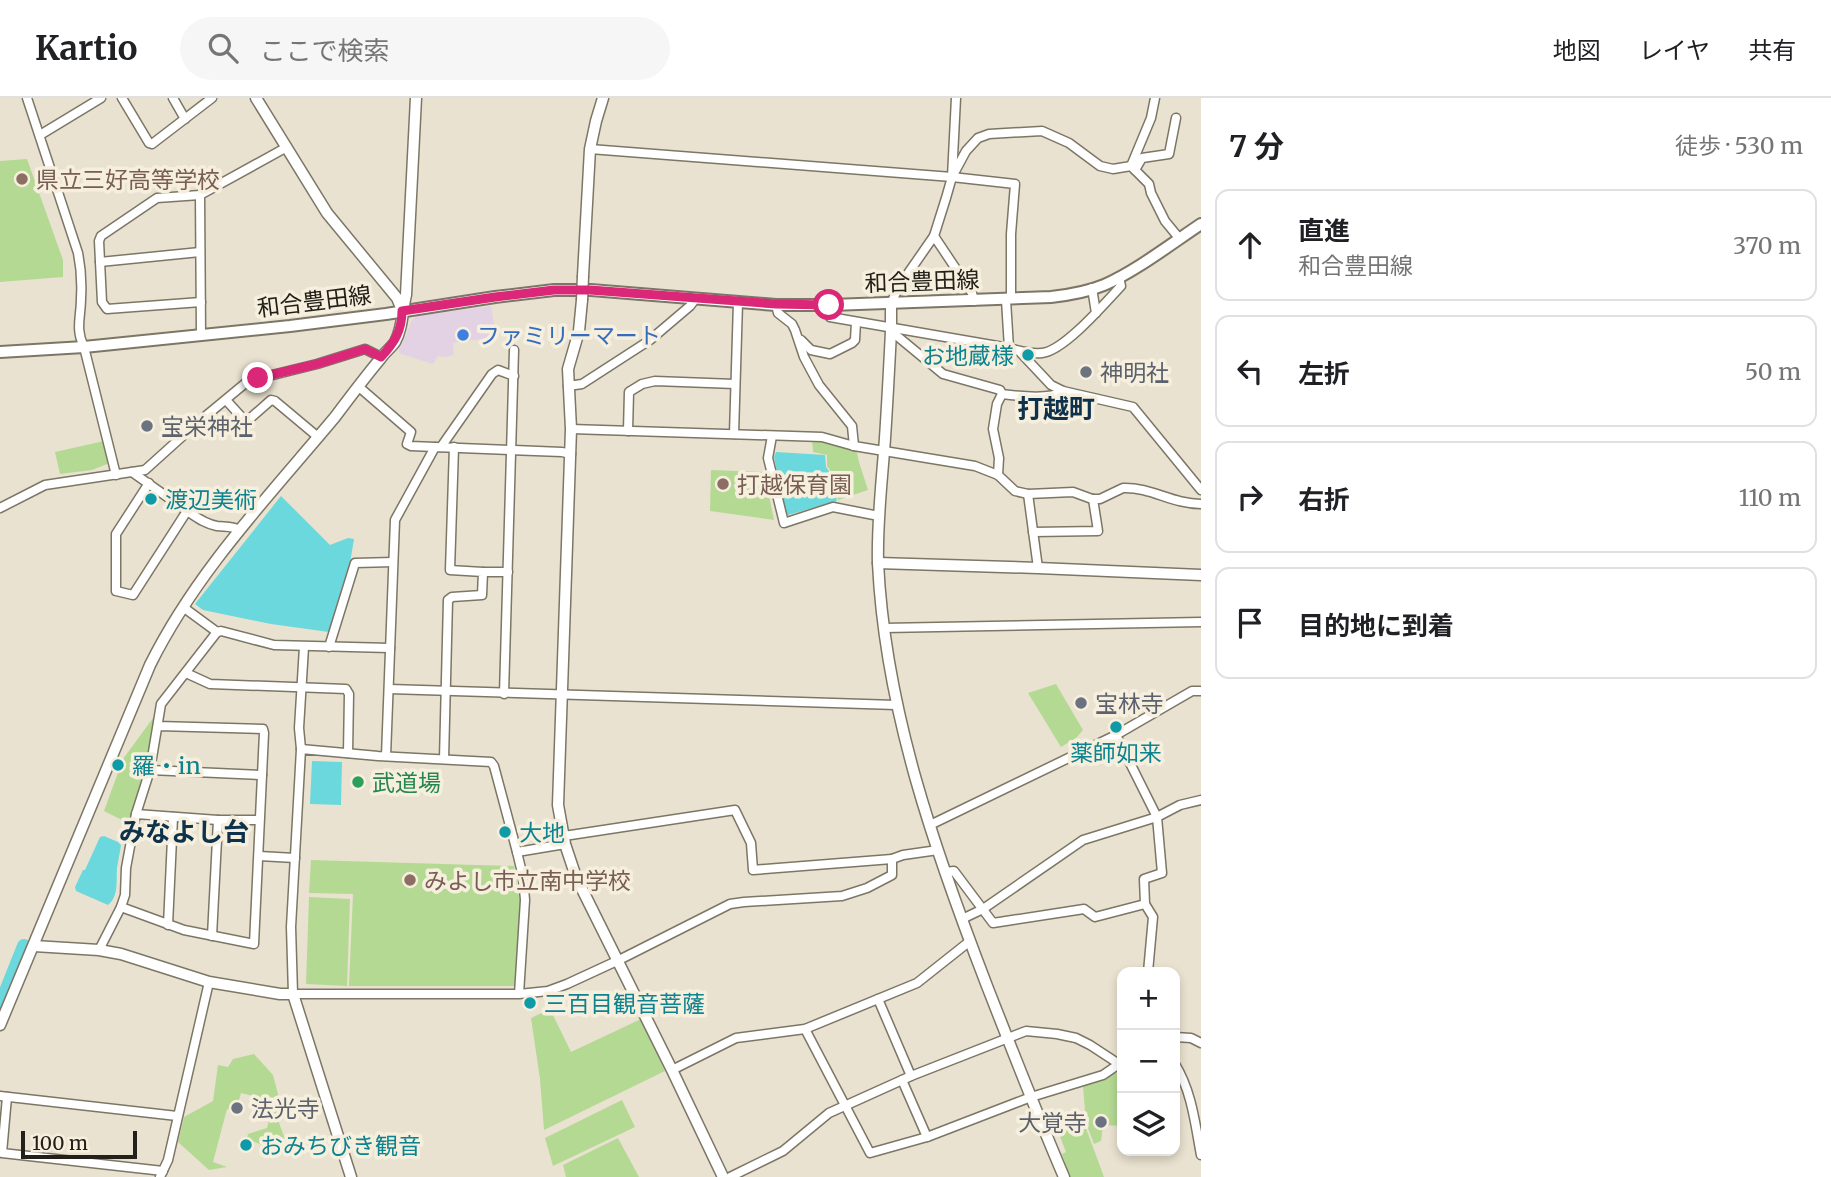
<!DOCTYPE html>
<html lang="ja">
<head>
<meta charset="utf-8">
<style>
  :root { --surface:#fff; --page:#f6f6f6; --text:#202124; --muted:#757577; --line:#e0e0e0 }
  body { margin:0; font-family:Merriweather,"Noto Sans JP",serif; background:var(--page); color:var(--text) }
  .controls { position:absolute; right:21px; bottom:21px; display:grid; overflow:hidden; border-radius:14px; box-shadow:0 4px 10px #0003 }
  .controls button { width:63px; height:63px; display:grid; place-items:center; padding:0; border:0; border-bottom:2px solid var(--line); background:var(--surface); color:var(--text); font:35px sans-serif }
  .scale { position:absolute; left:21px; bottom:18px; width:116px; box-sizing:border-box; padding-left:7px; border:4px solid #232019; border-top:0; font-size:19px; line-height:24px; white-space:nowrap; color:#232019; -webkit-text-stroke:5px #f6efdd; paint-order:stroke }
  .stop { position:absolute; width:21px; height:21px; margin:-16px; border:5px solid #db2777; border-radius:50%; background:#fff }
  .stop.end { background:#db2777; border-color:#fff; box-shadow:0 2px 7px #0008 }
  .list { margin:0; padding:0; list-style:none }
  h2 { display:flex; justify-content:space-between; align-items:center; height:91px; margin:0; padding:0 28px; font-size:30px }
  h2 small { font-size:23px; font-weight:400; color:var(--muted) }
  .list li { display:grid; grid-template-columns:46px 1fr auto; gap:21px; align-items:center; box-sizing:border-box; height:112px; margin:0 14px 14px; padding:0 14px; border:2px solid var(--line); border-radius:14px }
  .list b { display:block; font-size:26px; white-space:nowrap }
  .list p { margin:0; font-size:23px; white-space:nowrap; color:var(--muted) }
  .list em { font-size:23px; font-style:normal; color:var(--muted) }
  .icon { flex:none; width:38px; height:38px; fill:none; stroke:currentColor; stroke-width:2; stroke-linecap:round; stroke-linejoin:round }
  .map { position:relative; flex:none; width:1201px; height:1079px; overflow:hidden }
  header { display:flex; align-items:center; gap:42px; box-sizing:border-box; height:98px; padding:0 35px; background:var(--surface); border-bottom:2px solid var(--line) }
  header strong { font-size:33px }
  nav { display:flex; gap:38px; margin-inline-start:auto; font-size:24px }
  .search { width:490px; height:63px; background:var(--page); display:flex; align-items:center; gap:18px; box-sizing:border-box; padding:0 24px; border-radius:38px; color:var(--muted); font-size:26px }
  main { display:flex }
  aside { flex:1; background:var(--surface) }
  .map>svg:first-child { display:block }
  .commercial { fill:#e3d2e4 }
  .green { fill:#b4d993 }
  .water { fill:#6ad8dc }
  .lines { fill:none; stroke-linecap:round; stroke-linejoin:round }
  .river { stroke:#6ad8dc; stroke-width:14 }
  .minor-casing { stroke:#7c7666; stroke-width:11 }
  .tertiary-casing { stroke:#7c7666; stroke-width:13 }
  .secondary-casing { stroke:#7c7666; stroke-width:14 }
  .minor { stroke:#fff; stroke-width:8 }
  .tertiary { stroke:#fff; stroke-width:10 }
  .secondary { stroke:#fff; stroke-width:10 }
  .tertiary-bridge-casing { stroke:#7c7666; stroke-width:13; stroke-linecap:butt }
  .tertiary-bridge { stroke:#fff; stroke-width:10 }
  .route { stroke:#db2777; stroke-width:9 }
  .education-dot { fill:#8d6e63; stroke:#f6efdd; stroke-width:2.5 }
  .shop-dot { fill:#3f7fe0; stroke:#f6efdd; stroke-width:2.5 }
  .culture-dot { fill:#0f9aa8; stroke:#f6efdd; stroke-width:2.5 }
  .worship-dot { fill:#6b7280; stroke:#f6efdd; stroke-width:2.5 }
  .leisure-dot { fill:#2e9e5b; stroke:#f6efdd; stroke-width:2.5 }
  .labels { text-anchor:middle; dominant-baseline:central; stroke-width:7; stroke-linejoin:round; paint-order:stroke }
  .education-label { font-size:23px; fill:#785e54; stroke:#f6efdd; text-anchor:start }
  .street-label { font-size:23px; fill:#232019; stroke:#f6efdd }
  .shop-label { font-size:23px; fill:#366cbe; stroke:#f6efdd; text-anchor:start }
  .culture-label { font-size:23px; fill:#0d838f; stroke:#f6efdd; text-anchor:start }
  .worship-label { font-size:23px; fill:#5b616d; stroke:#f6efdd; text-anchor:start }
  .leisure-label { font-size:23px; fill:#27864d; stroke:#f6efdd; text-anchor:start }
  .quarter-label { font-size:26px; font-weight:bold; fill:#0e324b; stroke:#f6efdd }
</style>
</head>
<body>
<header>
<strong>Kartio</strong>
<div class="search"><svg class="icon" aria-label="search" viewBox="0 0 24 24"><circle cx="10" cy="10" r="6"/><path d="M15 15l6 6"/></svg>ここで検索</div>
<nav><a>地図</a><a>レイヤ</a><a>共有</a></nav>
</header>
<main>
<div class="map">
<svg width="1201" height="1079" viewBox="0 0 1201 1079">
  <rect width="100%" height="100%" fill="#e9e2d0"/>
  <!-- commercial -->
  <path class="commercial" d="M491,208L496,237L494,239L453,245L454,257L446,259L438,258L433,266L401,256L398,253L406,238L411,223L417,218Z"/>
  <!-- green -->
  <g class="green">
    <path d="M27,61L63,162V179L0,184V63Z"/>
    <path d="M812,341H821L856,350L859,364L868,392L838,402L832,375L827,368V357L813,354Z"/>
    <path d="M104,343L108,364L107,366L92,372L60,376L55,354Z"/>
    <path d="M711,372L764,374L774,422L710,413Z"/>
    <path d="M1056,586L1083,632L1076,640L1061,649L1028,595Z"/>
    <path d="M156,616L146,672L130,726L104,713L123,661Z"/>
    <path d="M311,762L514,768L520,803L515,888H349L353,796L309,795Z"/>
    <path d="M309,799L350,801L347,888L306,886Z"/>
    <path d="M550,911L571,954L641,921L665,973L544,1032L540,981L531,920Z"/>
    <path d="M254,956L273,977L280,1004L278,1022L289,1052L280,1054L247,1041L248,1036L267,1030L275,1000L262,997L261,1000L241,995L236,1013L227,1011L213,1064L227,1069L209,1072L178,1044L184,1019L213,1003L218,967L228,969L233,961Z"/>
    <path d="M1122,973V1028L1103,1027L1101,1043L1094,1046L1086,1025L1083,988Z"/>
    <path d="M622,1002L635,1029L553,1068L545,1040Z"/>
    <path d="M1084,1025L1104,1079H1070L1062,1056L1066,1054L1058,1033Z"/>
    <path d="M618,1040L639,1079H566L563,1067Z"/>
  </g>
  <!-- water -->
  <g class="water">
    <path d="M776,354L825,357L826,369L831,376L837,403L788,417L785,414L774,359Z"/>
    <path d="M281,398L330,447L348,440L354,441L349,471L329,534L271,526L203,512L195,506Z"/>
    <path d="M312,663L342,664L341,707L310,706Z"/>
    <path d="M104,738L118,744L121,747C120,755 118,762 117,770C116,784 119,798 108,807L76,793L75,789L83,772H85L100,739Z"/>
  </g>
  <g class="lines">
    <!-- river -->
    <path class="river" d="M0,908L24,848"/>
    <!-- minor casing -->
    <g class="minor-casing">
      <g id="minor">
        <path d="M27,0L78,155C81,170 82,184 81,200C81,219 75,231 84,249L116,377"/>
        <path d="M122,0L149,45L152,46L212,0"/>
        <path d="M173,0L185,21"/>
        <path d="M40,37L101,0"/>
        <path d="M590,51L952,79L1015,86L1011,136V201"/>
        <path d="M1131,68L1151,20L1155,0"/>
        <path d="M1135,72L1142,60L1169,56L1176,20"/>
        <path d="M952,79L966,53L978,40L989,36L1042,33L1069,45L1100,68L1113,71L1131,68L1149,86L1151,95L1165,123L1179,140"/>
        <path d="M200,97L157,100L101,138L99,143L102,204L107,211L201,204"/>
        <path d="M934,138L972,195L974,203"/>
        <path d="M100,164L200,154"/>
        <path d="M1092,190L1096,215"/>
        <path d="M1006,202L1009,250"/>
        <path d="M891,205L900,187L934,138L946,100L952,79L956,0"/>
        <path d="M776,207L778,215L792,226L795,232L804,259L819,287L852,328L854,348"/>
        <path d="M829,207L830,219L1009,250C1019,253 1031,256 1042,255C1064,253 1105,205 1121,188L1119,179"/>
        <path d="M891,233L943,276L1000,292L1002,296C1017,298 1051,302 1063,293"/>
        <path d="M201,236L200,97L287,49"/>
        <path d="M801,242L811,252L830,256L852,245L855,242L856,224"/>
        <path d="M1020,254L1051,287L1063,293L1133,309L1201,392"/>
        <path d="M568,288L582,286L650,242L690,208L696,200"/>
        <path d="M359,289L411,334L407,346L411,348L435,349"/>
        <path d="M226,302L246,324L271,302L275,303L318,339"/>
        <path d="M571,331L822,339L854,348L975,368L998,377L1015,393L1028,396L1073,394L1092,401H1100L1123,390C1151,389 1172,406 1201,406"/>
        <path d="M628,333L629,294L642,286L655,283L735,286"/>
        <path d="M734,336L738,204"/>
        <path d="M772,338L768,360L784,425L833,409L879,418"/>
        <path d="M441,349L492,276L498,272L514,278"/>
        <path d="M132,374L187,413L133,497L116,493V436L149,385"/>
        <path d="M998,377L999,360L993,331L997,306L1002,296"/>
        <path d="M1028,396L1038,470"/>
        <path d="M0,410L45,387L145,372L196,326L248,283L317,266L365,251L381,259"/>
        <path d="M187,413C196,419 205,426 217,428C226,429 232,428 240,432"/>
        <path d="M1033,434L1098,433L1093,401"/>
        <path d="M483,474H508"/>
        <path d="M183,509L217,534L221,533L274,547L390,550"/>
        <path d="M884,530L1201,524"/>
        <path d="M329,549L355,465L393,464"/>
        <path d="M186,575L210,586L346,591L349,596L348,655"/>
        <path d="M389,591L896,607"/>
        <path d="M504,596L514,252"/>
        <path d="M158,628L263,631L264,635L254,846L184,832L121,809L125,797L126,770L136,716L150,672L161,606L217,534"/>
        <path d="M1116,637L1157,719L1162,775L1144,781L1145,806L1153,819L1148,874"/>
        <path d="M301,651L299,630L304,549"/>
        <path d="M386,658L395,422L435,349L562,354L571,356"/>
        <path d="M444,661L448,502L452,499L482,497L483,474L450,472L454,349"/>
        <path d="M150,672L262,677"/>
        <path d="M136,716L218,722H259"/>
        <path d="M930,727L1116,637L1192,593H1201"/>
        <path d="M564,738L735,712L751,745L753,772L892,761"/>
        <path d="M517,754L565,746"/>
        <path d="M259,758L295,760"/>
        <path d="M945,774L954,773L993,825L1084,811L1095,819L1145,806"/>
        <path d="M962,821L983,811L1083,742L1157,719L1180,707L1201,702"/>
        <path d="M168,827L173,719"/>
        <path d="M212,838L218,722"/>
        <path d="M99,852L121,809"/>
        <path d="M519,896L525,802L523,779L517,754L494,668L491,664L378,658L301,651L291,829L293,896H519L548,893L567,886L619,862L730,806L744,804L842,798L867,790L892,777V761L903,757L938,752"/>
        <path d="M878,901L911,978"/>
        <path d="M805,931L870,1055L927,1039L1031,999L1103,977L1122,964"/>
        <path d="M1175,939L1191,940L1201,945"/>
        <path d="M1175,966C1192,994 1195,1025 1201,1057"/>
        <path d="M672,972L736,940L805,931L917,885L970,843"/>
        <path d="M902,982L927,1039"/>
        <path d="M0,998L177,1018"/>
        <path d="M7,999L2,1055L163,1073"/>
        <path d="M160,1079L168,1062L209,884"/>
        <path d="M730,1079L783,1053L829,1015L911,978L1026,933L1057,936L1076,940L1090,947L1119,966"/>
      </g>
    </g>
    <!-- tertiary casing -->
    <g class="tertiary-casing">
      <g id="tertiary">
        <path d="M256,0L327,115L397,200L402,212"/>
        <path d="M583,178L590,51L596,23L603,0"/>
        <path d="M582,202L579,233L568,271L571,331L558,707L565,746L576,779L672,972L723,1079"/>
        <path d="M891,205V233C889,273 887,314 884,354C881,391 877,428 878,465C885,611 935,753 987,888C1012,952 1037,1016 1064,1079"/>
        <path d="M878,465L1038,470L1201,477"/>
        <path d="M34,848L99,852L121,856L209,884L280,896H293L351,1079"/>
        <path d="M0,927L150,567C196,474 269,398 335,319C350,299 365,279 381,260C385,254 391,250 395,244C403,230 402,213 406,197L416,0"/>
      </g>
    </g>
    <!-- secondary casing -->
    <g class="secondary-casing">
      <path id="secondary" d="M0,254L84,249L290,228L386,216L495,199L554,192H591L776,207H831L1051,199C1069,197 1087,194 1104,187C1136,173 1171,146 1201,126"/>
    </g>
    <!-- minor -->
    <use href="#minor" class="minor"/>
    <!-- tertiary -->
    <use href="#tertiary" class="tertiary"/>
    <!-- secondary -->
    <use href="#secondary" class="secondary"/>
    <!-- tertiary-bridge casing -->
    <g class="tertiary-bridge-casing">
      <path id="tertiary-bridge" d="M582,202L583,178"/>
    </g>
    <!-- tertiary-bridge -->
    <use href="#tertiary-bridge" class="tertiary-bridge"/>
  </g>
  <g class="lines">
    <!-- route -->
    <path class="route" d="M258,280L317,266L365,251L381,259C394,245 402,233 402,213L495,199L554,192H590L776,206L829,207"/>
  </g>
  <!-- markers -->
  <g class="education-dot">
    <circle cx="22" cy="81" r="7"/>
    <circle cx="723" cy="386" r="7"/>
    <circle cx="410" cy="782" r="7"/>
  </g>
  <circle class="shop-dot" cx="463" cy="237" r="7"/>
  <g class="culture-dot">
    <circle cx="1028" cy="257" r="7"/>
    <circle cx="151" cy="401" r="7"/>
    <circle cx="1116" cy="629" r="7"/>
    <circle cx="118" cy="667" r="7"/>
    <circle cx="505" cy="734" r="7"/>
    <circle cx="530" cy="905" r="7"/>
    <circle cx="246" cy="1047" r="7"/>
  </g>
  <g class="worship-dot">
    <circle cx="1086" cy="274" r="7"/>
    <circle cx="147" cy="328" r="7"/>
    <circle cx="1081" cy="605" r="7"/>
    <circle cx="237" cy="1010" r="7"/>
    <circle cx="1101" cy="1024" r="7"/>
  </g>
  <circle class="leisure-dot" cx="358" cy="684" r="7"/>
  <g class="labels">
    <!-- education labels -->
    <g class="education-label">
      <text x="36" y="81">県立三好高等学校</text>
      <text x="737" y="386">打越保育園</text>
      <text x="424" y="782">みよし市立南中学校</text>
    </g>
    <!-- street labels -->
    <g class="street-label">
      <text transform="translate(922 183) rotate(-2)">和合豊田線</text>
      <text transform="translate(314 203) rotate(-7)">和合豊田線</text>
    </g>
    <!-- shop labels -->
    <g class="shop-label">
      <text x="477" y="237">ファミリーマート</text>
    </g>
    <!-- culture labels -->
    <g class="culture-label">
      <text x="1014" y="257" text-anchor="end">お地蔵様</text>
      <text x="165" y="401">渡辺美術</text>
      <text x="1116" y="654" text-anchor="middle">薬師如来</text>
      <text x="132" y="667">羅・in</text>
      <text x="519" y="734">大地</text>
      <text x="544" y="905">三百目観音菩薩</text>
      <text x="260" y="1047">おみちびき観音</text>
    </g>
    <!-- worship labels -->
    <g class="worship-label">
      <text x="1100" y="274">神明社</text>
      <text x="161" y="328">宝栄神社</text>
      <text x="1095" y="605">宝林寺</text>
      <text x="251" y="1010">法光寺</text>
      <text x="1087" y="1024" text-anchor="end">大覚寺</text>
    </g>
    <!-- leisure labels -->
    <g class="leisure-label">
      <text x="372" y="684">武道場</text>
    </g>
    <!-- quarter labels -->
    <g class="quarter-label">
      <text x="1056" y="310">打越町</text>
      <text x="184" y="733">みなよし台</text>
    </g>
  </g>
</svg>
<div class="controls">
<button>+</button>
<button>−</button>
<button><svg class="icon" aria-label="layers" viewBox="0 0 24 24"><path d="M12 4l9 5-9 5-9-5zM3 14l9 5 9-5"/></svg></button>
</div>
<div class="scale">100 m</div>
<div class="stop" style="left:829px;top:207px"></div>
<div class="stop end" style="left:258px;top:280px"></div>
</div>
<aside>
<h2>7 分<small>徒歩 · 530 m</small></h2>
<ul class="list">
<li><svg class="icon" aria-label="ahead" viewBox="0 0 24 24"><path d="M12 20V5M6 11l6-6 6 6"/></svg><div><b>直進</b><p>和合豊田線</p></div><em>370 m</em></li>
<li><svg class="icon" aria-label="left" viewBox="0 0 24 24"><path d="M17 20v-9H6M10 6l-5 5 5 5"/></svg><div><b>左折</b></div><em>50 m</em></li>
<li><svg class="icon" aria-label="right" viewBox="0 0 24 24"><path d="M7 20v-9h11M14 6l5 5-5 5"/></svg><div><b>右折</b></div><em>110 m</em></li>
<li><svg class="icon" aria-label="arrive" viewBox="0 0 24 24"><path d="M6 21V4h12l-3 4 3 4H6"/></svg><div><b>目的地に到着</b></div></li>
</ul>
</aside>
</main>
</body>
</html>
